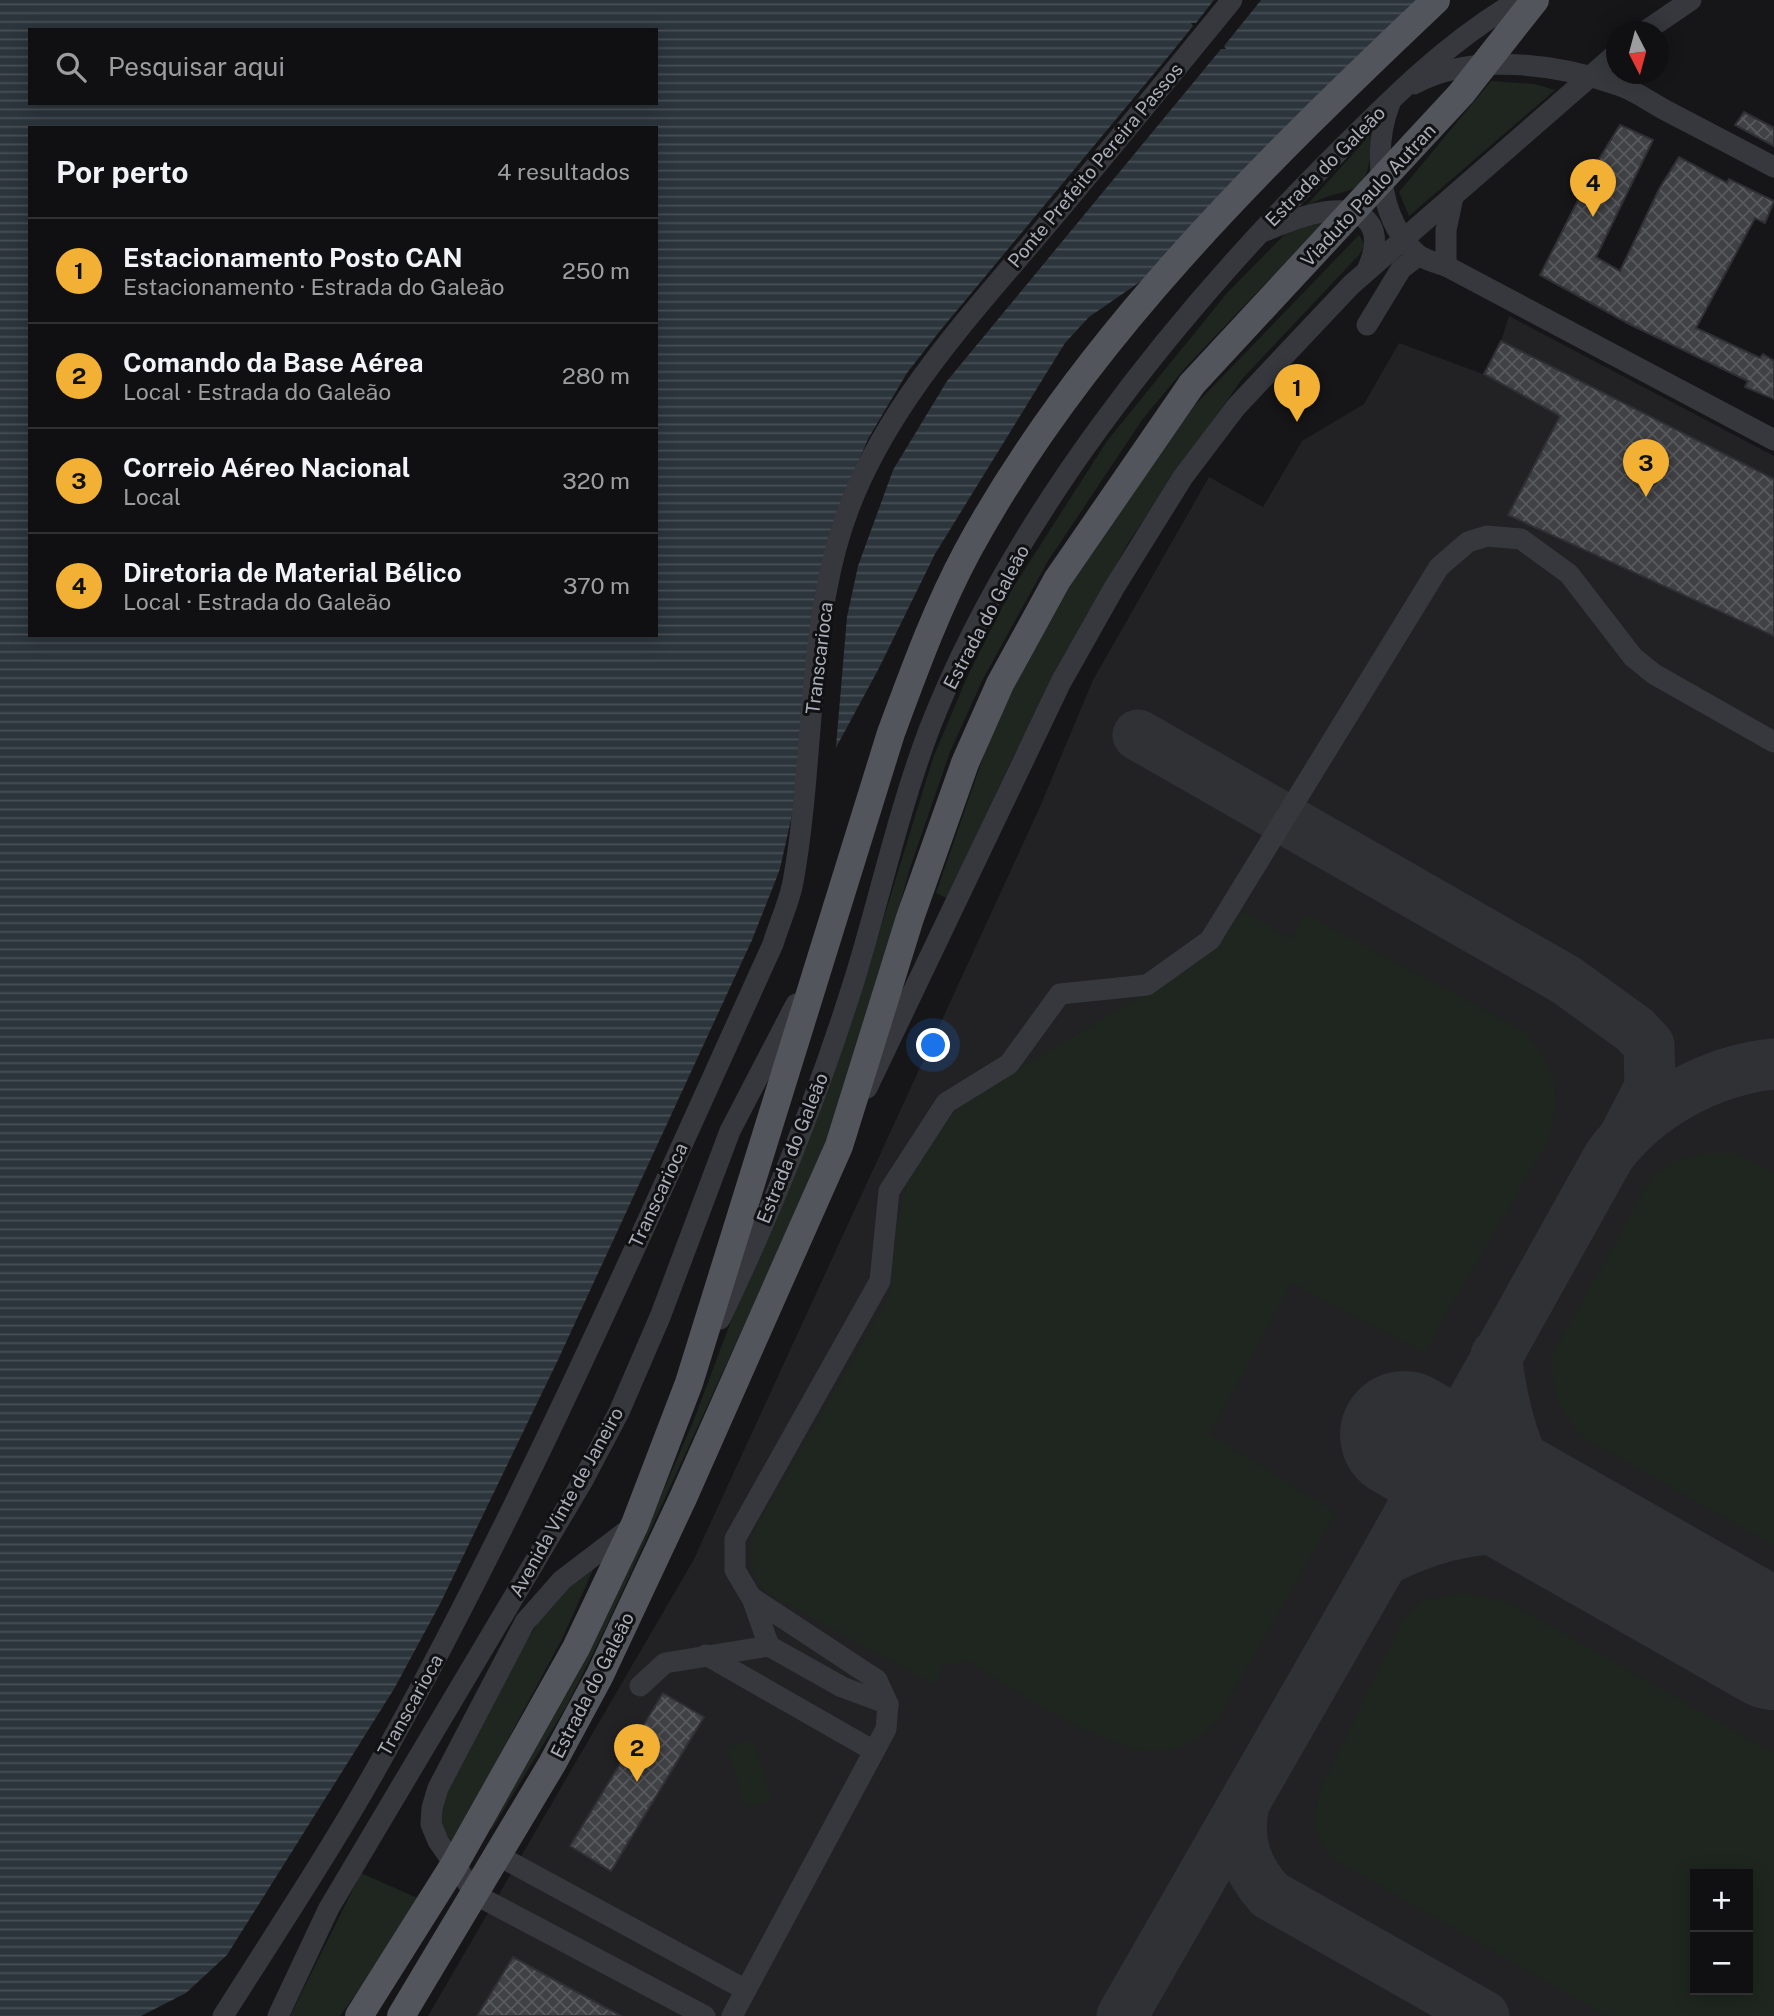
<!DOCTYPE html>
<html lang="pt">
<head>
<meta charset="utf-8">
<style>
  :root { --surface:#101012; --page:#1e1e20; --text:#f1f3f6; --muted:#9c9d9f; --line:#303032; --accent:#f2b134 }
  body { margin:0; font-family:"Public Sans",sans-serif; background:var(--page); color:var(--text) }
  .controls { position:absolute; right:21px; bottom:21px; display:grid; overflow:hidden; border-radius:0px; box-shadow:0 4px 18px #0003 }
  .controls button { width:63px; height:63px; display:grid; place-items:center; padding:0; border:0; border-bottom:2px solid var(--line); background:var(--surface); color:var(--text); font:35px sans-serif }
  .compass { position:absolute; left:1606px; top:21px; width:63px; height:63px; border-radius:50%; background:var(--surface); box-shadow:0 4px 18px #0003; rotate:174deg }
  .you { position:absolute; left:934px; top:1046px; width:24px; height:24px; margin:-18px; border:5px solid #fff; border-radius:50%; background:#1a73e8; box-shadow:0 0 0 10px #1a73e833 }
  .badge { display:grid; place-items:center; width:46px; height:46px; border-radius:50%; background:var(--accent); color:#111; font-size:23px; font-weight:700 }
  .pin { position:absolute; translate:-50% -58px; filter:drop-shadow(0 2px 4px #0008) }
  .pin::after { content:''; position:absolute; top:37px; width:24px; height:21px; background:inherit; clip-path:polygon(0 0,100% 0,50% 100%) }
  .list { margin:0; padding:0; list-style:none }
  h2 { display:flex; justify-content:space-between; align-items:center; height:91px; margin:0; padding:0 28px; font-size:30px }
  h2 small { font-size:23px; font-weight:400; color:var(--muted) }
  .list li { display:grid; grid-template-columns:46px 1fr auto; gap:21px; align-items:center; box-sizing:border-box; height:105px; padding:0 28px; border-top:2px solid var(--line) }
  .list b { display:block; font-size:26px; white-space:nowrap }
  .list p { margin:0; font-size:23px; white-space:nowrap; color:var(--muted) }
  .list em { font-size:23px; font-style:normal; color:var(--muted) }
  .icon { flex:none; width:38px; height:38px; fill:none; stroke:currentColor; stroke-width:2; stroke-linecap:round; stroke-linejoin:round }
  .map { position:relative; flex:none; width:1774px; height:2016px; overflow:hidden }
  .search { position:absolute; background:var(--surface); box-shadow:0 4px 18px #0003; left:28px; top:28px; width:630px; height:77px; display:flex; align-items:center; gap:18px; box-sizing:border-box; padding:0 24px; border-radius:0px; color:var(--muted); font-size:26px }
  .panel { position:absolute; background:var(--surface); box-shadow:0 4px 18px #0003; left:28px; top:126px; width:630px; height:511px; border-radius:0px }
  .map>svg:first-child { display:block }
  .built { fill:#222225; fill-rule:evenodd }
  .green { fill:#1e261f; fill-rule:evenodd }
  .water { fill:url(#water-rules); fill-rule:evenodd }
  .pier { fill:#161618 }
  .lines { fill:none; stroke-linecap:round; stroke-linejoin:round }
  .taxiway { stroke:#303135; stroke-width:51 }
  .runway { stroke:#303135; stroke-width:128 }
  .building { fill:url(#building-cross-hatch); stroke:#303034; stroke-width:2 }
  .minor { stroke:#37383d; stroke-width:21 }
  .major { stroke:#53555c; stroke-width:28 }
  .major-bridge { stroke:#53555c; stroke-width:28 }
  .labels { text-anchor:middle; dominant-baseline:central; stroke-width:6; stroke-linejoin:round; paint-order:stroke }
  .street-label { font-size:19px; fill:#a8adb8; stroke:#111113 }
</style>
</head>
<body>
<div class="map">
<svg width="1774" height="2016" viewBox="0 0 1774 2016">
  <defs>
    <pattern id="water-rules" width="6" height="5" patternUnits="userSpaceOnUse" patternTransform="scale(1.75)"><rect width="6" height="5" fill="#2c353c"/><path d="M0 2.5h6" fill="none" stroke="#485056"/></pattern>
    <pattern id="building-cross-hatch" width="8" height="8" patternUnits="userSpaceOnUse" patternTransform="scale(1.75)"><rect width="8" height="8" fill="#404145"/><path d="M0 0l8 8M0 8l8-8" fill="none" stroke="#595a5e"/></pattern>
  </defs>
  <rect width="100%" height="100%" fill="#161618"/>
  <!-- built -->
  <path class="built" d="M1509,316L1774,456V2016H428L693,1561L1039,809L1093,680L1209,477L1263,507L1302,441L1364,404L1399,343L1483,374L1501,341ZM1695,1874H1748V1990H1695Z"/>
  <!-- green -->
  <g class="green">
    <path d="M1491,81L1535,84L1555,90L1409,216L1399,192Z"/>
    <path d="M1370,135L1373,138C1365,206 1356,180 1306,206Z"/>
    <path d="M1323,223L1185,368L1142,420L1048,561L983,679L950,752L910,868L864,1034L825,1149L605,1629L566,1707L492,1829L487,1826L647,1528L693,1422L782,1186L856,1008L933,758L968,675L1009,594L1107,441L1227,293L1288,231Z"/>
    <path d="M1359,235L1365,245L1359,255L1242,379L1128,543L1013,757L947,898L936,893L993,729L1050,616L1098,540L1195,405Z"/>
    <path d="M1243,911L1292,939L1305,914L1523,1030C1558,1070 1563,1093 1547,1143L1424,1353L1292,1283L1210,1434L1336,1513L1216,1722C1207,1729 1197,1740 1186,1745C1129,1774 1018,1691 968,1661L943,1666L935,1685L763,1591C749,1570 747,1555 754,1531L887,1300C893,1280 893,1262 895,1241C902,1182 924,1136 970,1098L1199,962L1217,946Z"/>
    <path d="M1706,1153H1737L1774,1173V1546L1584,1438C1560,1410 1553,1396 1551,1358L1652,1177L1678,1159Z"/>
    <path d="M597,1561L562,1639L453,1842L439,1827L445,1789L480,1721L545,1610Z"/>
    <path d="M1464,1592L1508,1602L1774,1753V2016H1606L1337,1861C1312,1836 1312,1824 1320,1791L1403,1621L1423,1601ZM1695,1874H1748V1990H1695Z"/>
    <path d="M753,1740L773,1801L745,1807L727,1747Z"/>
    <path d="M361,1873L424,1901L340,2016H290Z"/>
  </g>
  <!-- water -->
  <path class="water" d="M0,0H1437L1150,275L1089,317L1065,343L935,554L878,670L806,803L752,940L557,1362L440,1604L394,1689L227,1955L186,1993L141,2016H0ZM30,30H656V103H30ZM30,128H656V635H30Z"/>
  <!-- pier -->
  <path class="pier" d="M1214,0H1261L1224,46L1226,49H1221L947,381L893,470L858,566L847,617L835,758L809,805L782,874L779,873L793,811L815,595L833,523L868,439L907,373L939,332L1172,52L1193,26L1191,23H1196Z"/>
  <g class="lines">
    <!-- taxiway -->
    <g class="taxiway">
      <path d="M1138,735L1566,980L1635,1030L1649,1045L1650,1087L1625,1135"/>
      <path d="M1496,1355C1504,1419 1521,1486 1574,1528C1586,1538 1601,1546 1614,1555"/>
      <path d="M1383,1561C1447,1527 1525,1515 1593,1545"/>
      <path d="M1244,1804C1236,1841 1246,1868 1270,1895L1484,2016"/>
      <path d="M1122,2016L1383,1561L1609,1156C1647,1105 1711,1070 1774,1064"/>
    </g>
    <!-- runway -->
    <path class="runway" d="M1404,1435L1774,1646"/>
  </g>
  <!-- building -->
  <g class="building">
    <path d="M1744,112L1774,128V146L1735,125Z"/>
    <path d="M1620,125L1653,140L1596,257L1620,271L1659,189L1679,157L1727,183L1729,179L1774,201L1765,223L1755,218L1696,328L1760,358L1763,354L1774,361V399L1745,387L1748,381L1631,325L1540,275L1599,159Z"/>
    <path d="M1501,341L1774,479V636L1508,515L1560,416L1484,374Z"/>
    <path d="M663,1693L704,1717L611,1871L570,1846Z"/>
    <path d="M513,1957L551,1978L621,2016H477Z"/>
  </g>
  <g class="lines">
    <!-- minor -->
    <g class="minor">
      <path d="M1644,32L1691,0"/>
      <path d="M1414,84C1473,52 1558,64 1618,85C1634,90 1650,102 1665,110C1701,129 1738,148 1774,167"/>
      <path d="M1390,103C1372,149 1378,219 1417,254C1424,260 1437,263 1446,266L1774,440"/>
      <path d="M1265,231C1290,220 1353,194 1371,226C1378,239 1374,254 1368,268"/>
      <path d="M1446,266V230L1453,197"/>
      <path d="M1367,325L1401,269L1418,256"/>
      <path d="M867,1088L1061,682L1114,588L1183,477L1236,407L1351,285L1616,54"/>
      <path d="M720,1319C772,1210 818,1096 854,981C880,897 898,812 929,730C1010,521 1170,321 1327,163C1387,103 1445,43 1519,0"/>
      <path d="M633,1526L562,1580L525,1622L438,1788L432,1808L431,1824L438,1841L476,1895L705,2016"/>
      <path d="M752,1598L769,1646"/>
      <path d="M706,1655L874,1751"/>
      <path d="M640,1686L665,1663L769,1646L842,1687L888,1704"/>
      <path d="M499,1856L746,1990"/>
      <path d="M223,2016C280,1926 340,1836 391,1742C533,1484 651,1212 773,944C779,924 789,903 793,882C813,772 807,657 836,548C869,423 964,323 1045,227C1108,152 1170,76 1232,0"/>
      <path d="M278,2016L329,1908L582,1482L619,1412L660,1317L730,1131L796,1004"/>
      <path d="M732,2016L886,1729L888,1704L877,1680L751,1597L735,1570V1539L880,1281L889,1191L946,1103L1009,1064L1060,994L1147,985L1210,940L1439,567L1468,542L1487,536L1521,539L1569,574L1633,657L1654,674L1774,742"/>
    </g>
    <!-- major -->
    <g class="major">
      <path d="M359,2016L454,1865L576,1648L635,1524L689,1383L891,733C914,671 936,610 967,552C1081,341 1264,163 1436,0"/>
      <path d="M401,2016L552,1764L600,1675L683,1498L839,1146L910,918L965,763L1000,684L1057,580L1192,384"/>
    </g>
    <!-- major-bridge -->
    <path class="major-bridge" d="M1192,384L1461,94L1535,0"/>
  </g>
  <g class="labels">
    <!-- street labels -->
    <g class="street-label">
      <text transform="translate(1095 165) rotate(-50)">Ponte Prefeito Pereira Passos</text>
      <text transform="translate(1325 166) rotate(-45)">Estrada do Galeão</text>
      <text transform="translate(1368 195) rotate(-47)">Viaduto Paulo Autran</text>
      <text transform="translate(986 617) rotate(-62)">Estrada do Galeão</text>
      <text transform="translate(819 658) rotate(-83)">Transcarioca</text>
      <text transform="translate(792 1148) rotate(-68)">Estrada do Galeão</text>
      <text transform="translate(658 1195) rotate(-65)">Transcarioca</text>
      <text transform="translate(566 1502) rotate(-61)">Avenida Vinte de Janeiro</text>
      <text transform="translate(592 1685) rotate(-63)">Estrada do Galeão</text>
      <text transform="translate(410 1705) rotate(-61)">Transcarioca</text>
    </g>
  </g>
</svg>
<div class="controls">
<button>+</button>
<button>−</button>
</div>
<svg class="compass" viewBox="-18 -18 36 36"><path d="M0-13l5 13h-10z" fill="#e53935"/><path d="M0 13l5-13h-10z" fill="#9c9d9f"/></svg>
<div class="you"></div>
<div class="pin badge" style="left:1297px;top:422px">1</div>
<div class="pin badge" style="left:637px;top:1782px">2</div>
<div class="pin badge" style="left:1646px;top:497px">3</div>
<div class="pin badge" style="left:1593px;top:217px">4</div>
<div class="search"><svg class="icon" aria-label="search" viewBox="0 0 24 24"><circle cx="10" cy="10" r="6"/><path d="M15 15l6 6"/></svg>Pesquisar aqui</div>
<section class="panel">
<h2>Por perto<small>4 resultados</small></h2>
<ul class="list">
<li><span class="badge">1</span><div><b>Estacionamento Posto CAN</b><p>Estacionamento · Estrada do Galeão</p></div><em>250 m</em></li>
<li><span class="badge">2</span><div><b>Comando da Base Aérea</b><p>Local · Estrada do Galeão</p></div><em>280 m</em></li>
<li><span class="badge">3</span><div><b>Correio Aéreo Nacional</b><p>Local</p></div><em>320 m</em></li>
<li><span class="badge">4</span><div><b>Diretoria de Material Bélico</b><p>Local · Estrada do Galeão</p></div><em>370 m</em></li>
</ul>
</section>
</div>
</body>
</html>
